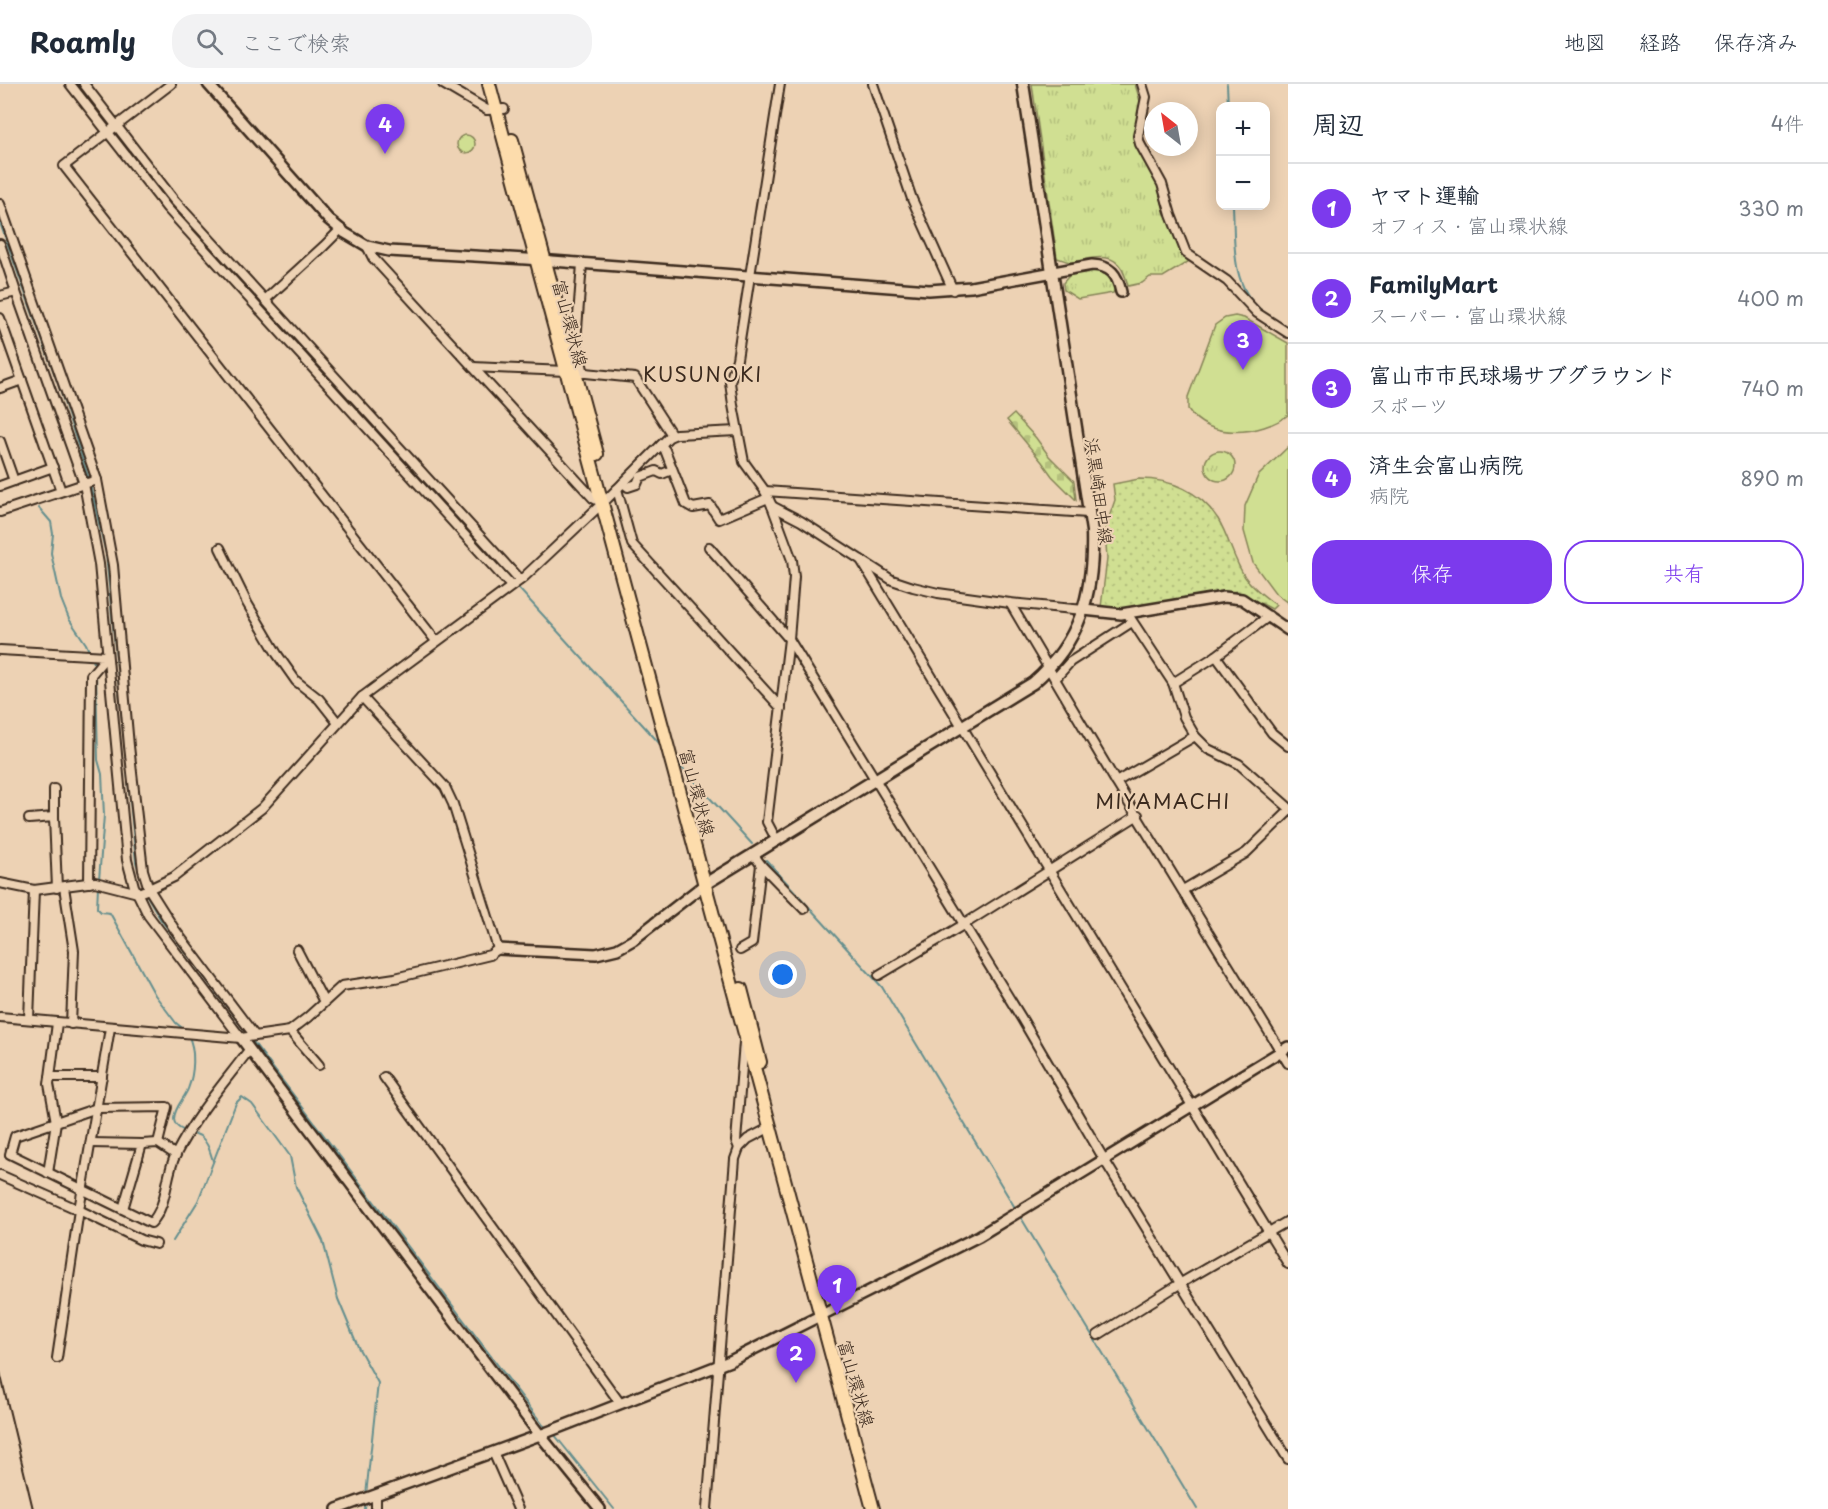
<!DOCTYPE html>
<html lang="ja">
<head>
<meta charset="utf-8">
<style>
  :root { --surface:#fff; --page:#f2f2f3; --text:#1f2937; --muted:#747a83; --line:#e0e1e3; --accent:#7c3aed }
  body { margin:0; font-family:"Playpen Sans","Klee One",sans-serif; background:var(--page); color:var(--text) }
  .controls { position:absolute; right:18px; top:18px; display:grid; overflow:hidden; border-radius:12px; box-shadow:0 3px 15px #0003 }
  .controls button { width:54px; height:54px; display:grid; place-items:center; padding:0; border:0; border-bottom:2px solid var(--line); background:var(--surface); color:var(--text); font:30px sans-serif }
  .compass { position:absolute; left:1144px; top:18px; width:54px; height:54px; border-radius:50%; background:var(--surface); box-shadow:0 3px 15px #0003; rotate:329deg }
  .you { position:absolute; left:783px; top:891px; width:21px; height:21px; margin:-15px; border:4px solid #fff; border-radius:50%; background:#1a73e8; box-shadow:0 0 0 9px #1a73e833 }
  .badge { display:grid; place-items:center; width:39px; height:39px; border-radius:50%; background:var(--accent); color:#fff; font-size:20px; font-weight:700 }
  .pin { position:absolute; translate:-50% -50px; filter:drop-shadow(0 2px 3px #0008) }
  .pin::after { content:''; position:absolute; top:32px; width:21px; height:18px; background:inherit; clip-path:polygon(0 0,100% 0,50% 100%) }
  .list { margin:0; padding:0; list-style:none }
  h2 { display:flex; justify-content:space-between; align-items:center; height:78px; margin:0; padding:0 24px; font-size:26px }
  h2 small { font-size:20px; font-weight:400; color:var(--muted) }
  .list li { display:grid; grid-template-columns:39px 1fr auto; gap:18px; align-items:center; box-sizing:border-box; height:90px; padding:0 24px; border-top:2px solid var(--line) }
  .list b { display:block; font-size:22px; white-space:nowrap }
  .list p { margin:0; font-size:20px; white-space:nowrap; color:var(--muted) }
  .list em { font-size:20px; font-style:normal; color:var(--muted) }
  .actions { display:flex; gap:12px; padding:18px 24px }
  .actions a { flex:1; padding:14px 0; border:2px solid var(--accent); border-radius:24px; text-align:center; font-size:21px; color:var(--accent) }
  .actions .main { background:var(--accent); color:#fff }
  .icon { flex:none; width:33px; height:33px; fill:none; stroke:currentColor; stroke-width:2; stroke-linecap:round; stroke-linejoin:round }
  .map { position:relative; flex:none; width:1288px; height:1425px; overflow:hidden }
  header { display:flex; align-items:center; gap:36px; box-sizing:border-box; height:84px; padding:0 30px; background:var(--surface); border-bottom:2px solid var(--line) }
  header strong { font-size:28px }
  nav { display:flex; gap:33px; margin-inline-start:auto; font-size:21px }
  .search { width:420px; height:54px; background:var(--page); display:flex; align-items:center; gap:15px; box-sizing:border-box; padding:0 21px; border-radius:24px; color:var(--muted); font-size:22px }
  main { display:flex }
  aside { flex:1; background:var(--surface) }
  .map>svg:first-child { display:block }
  .grass { fill:url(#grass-tufts); stroke:#868458; stroke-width:1.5 }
  .cemetery { fill:url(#cemetery-stones); stroke:#868458; stroke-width:1.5 }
  .park { fill:url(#park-dots); stroke:#868458; stroke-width:1.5 }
  .pitch { fill:#d0df92; stroke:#868458; stroke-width:1.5 }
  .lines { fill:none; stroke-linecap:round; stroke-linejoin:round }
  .stream { stroke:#658f8e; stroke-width:2 }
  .minor-casing { stroke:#3b2a1e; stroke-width:12 }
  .tertiary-casing { stroke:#3b2a1e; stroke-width:14 }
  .secondary-casing { stroke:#3b2a1e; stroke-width:15 }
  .primary-casing { stroke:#3b2a1e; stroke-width:16 }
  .minor { stroke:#edd2b4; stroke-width:8 }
  .tertiary { stroke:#edd2b4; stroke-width:9 }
  .secondary { stroke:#edd2b4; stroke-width:10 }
  .primary { stroke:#fddcac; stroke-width:12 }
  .rail { stroke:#3b2a1e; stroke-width:2 }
  .labels { text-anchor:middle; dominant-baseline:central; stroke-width:4.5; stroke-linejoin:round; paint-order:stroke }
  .street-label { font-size:18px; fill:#3b2a1e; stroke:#edd2b4 }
  .neighbourhood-label { font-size:20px; letter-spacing:1.5px; fill:#3b2a1e; stroke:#edd2b4 }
</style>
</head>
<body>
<header>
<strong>Roamly</strong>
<div class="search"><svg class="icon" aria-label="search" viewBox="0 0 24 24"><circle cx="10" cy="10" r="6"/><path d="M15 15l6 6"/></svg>ここで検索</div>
<nav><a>地図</a><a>経路</a><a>保存済み</a></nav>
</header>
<main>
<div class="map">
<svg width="1288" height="1425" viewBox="0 0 1288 1425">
  <defs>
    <pattern id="grass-tufts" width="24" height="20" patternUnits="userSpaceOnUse" patternTransform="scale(1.5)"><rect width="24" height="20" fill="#d0df92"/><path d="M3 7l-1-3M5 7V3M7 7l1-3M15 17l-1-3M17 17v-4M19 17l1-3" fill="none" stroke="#b4c07d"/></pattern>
    <pattern id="cemetery-stones" width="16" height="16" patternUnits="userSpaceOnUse" patternTransform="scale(1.5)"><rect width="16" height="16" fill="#d0df92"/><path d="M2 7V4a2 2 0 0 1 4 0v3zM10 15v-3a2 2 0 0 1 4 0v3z" fill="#b4c07d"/></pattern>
    <pattern id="park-dots" width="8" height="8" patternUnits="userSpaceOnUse" patternTransform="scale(1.5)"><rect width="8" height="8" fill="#d0df92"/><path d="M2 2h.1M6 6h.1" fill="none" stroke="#b4c07d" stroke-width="1.8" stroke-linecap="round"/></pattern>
  </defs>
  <rect width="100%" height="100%" fill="#edd2b4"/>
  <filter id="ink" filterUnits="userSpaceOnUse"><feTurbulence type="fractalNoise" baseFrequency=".0167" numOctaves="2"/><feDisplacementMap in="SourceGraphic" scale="12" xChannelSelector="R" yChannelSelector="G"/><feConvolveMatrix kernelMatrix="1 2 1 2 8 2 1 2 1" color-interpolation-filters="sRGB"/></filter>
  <g filter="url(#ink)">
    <!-- grass -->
    <g class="grass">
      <path d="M1032,0H1135L1140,17L1134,58L1158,102L1164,126L1183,172L1191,176L1163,193H1150L1142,199L1128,202C1122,176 1112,170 1086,175C1082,176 1076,178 1072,178C1067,178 1062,175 1057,174Z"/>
      <circle cx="466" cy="60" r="9"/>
      <path d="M1094,186C1105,189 1112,193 1116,203L1113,209L1078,215L1064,206L1063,199L1072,188Z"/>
      <circle cx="1220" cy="382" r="15"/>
    </g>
    <!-- cemetery -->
    <path class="cemetery" d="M1014,330L1036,354L1049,372L1074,397L1076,416L1052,392L1042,378L1007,336Z"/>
    <!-- park -->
    <path class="park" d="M1139,395C1171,395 1200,407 1218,435C1229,453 1233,475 1245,493C1253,504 1265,513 1276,521L1272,525L1237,507L1121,525L1101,523L1107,475L1105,445L1115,416L1113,400Z"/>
    <!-- pitch -->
    <g class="pitch">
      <path d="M1235,232L1244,234L1288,259V331C1262,351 1208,357 1188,325V313L1215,241L1225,234Z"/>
      <path d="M1288,363V519L1276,510L1253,479L1244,447L1245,422L1258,392Z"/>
    </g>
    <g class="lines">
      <!-- stream -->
      <g class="stream">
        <path d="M77,0L110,43"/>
        <path d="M1227,0L1228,22"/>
        <path d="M114,47L170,121L661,661"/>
        <path d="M1233,122C1235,157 1230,201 1261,226C1269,233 1279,238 1288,244"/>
        <path d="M0,139L58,300L89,395"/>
        <path d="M90,400L106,470L136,778L144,804"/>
        <path d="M39,424L51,438L53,450L51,469L61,515L69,535L86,560L95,581"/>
        <path d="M96,587L98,676L102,690L104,731L99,796"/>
        <path d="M677,678L752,760"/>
        <path d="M766,776L882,903L1017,1127"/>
        <path d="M98,802L97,824L101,828L110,829L155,911L176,939L185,946"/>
        <path d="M146,810L161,836L248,951"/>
        <path d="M188,951C196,966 194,990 188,1005C184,1015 174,1024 174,1035C175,1048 192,1047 200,1052C208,1058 210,1068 213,1077"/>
        <path d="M251,955L543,1341L547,1344"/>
        <path d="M1020,1132L1197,1425"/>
        <path d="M173,1157L198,1117L236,1019L242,1013L252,1020L290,1072L296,1103L323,1157L338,1215L359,1265L378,1299L366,1411"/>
        <path d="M554,1350L614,1425"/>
        <path d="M365,1425L366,1417"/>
      </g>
      <!-- minor casing -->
      <g class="minor-casing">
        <g id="minor">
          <path d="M70,0L167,124L511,502"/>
          <path d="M84,0L174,116L520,496"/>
          <path d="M171,0L64,82L436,557"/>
          <path d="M443,0L487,26L504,25"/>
          <path d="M873,0L912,115L953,206"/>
          <path d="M1142,0L1146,13L1138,52L1140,60L1162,100L1171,131L1186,169L1227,197L1257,229L1288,249"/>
          <path d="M0,120L97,396L84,400L16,208"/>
          <path d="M0,160L16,208L0,212"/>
          <path d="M367,162L373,174L593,414L602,419"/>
          <path d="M582,180L576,258L584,289"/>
          <path d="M265,216L324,162L341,145"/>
          <path d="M0,234L61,407"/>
          <path d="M473,283L566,287"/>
          <path d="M576,288L635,294L672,351"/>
          <path d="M0,304L22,296"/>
          <path d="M0,357L14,397"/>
          <path d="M661,361L665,366L686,420L693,424L710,421L719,435L768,414"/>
          <path d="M97,396L113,481L129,662L143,786L149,805L175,846L255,952"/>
          <path d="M623,399L628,403L637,400L640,393L656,387L662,390L672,386"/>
          <path d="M0,402L53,383"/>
          <path d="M617,405L632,460L781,624"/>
          <path d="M765,407L1088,429"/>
          <path d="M772,422L801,437L892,496L913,503L938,509L1010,519L1084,526"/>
          <path d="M0,428L84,400L99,480L127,776L134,802L148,831L241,954"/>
          <path d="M709,463L789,555L1022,935L1105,1077L1288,1375"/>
          <path d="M220,464L247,519L277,570L296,597L319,615L338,639"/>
          <path d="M861,476L1288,1180"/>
          <path d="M1010,519L1116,698L1288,979"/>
          <path d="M1127,529L1173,599L1184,633L1195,652L1208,665L1239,680L1288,723"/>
          <path d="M0,566L107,572L91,591L89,799"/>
          <path d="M1216,572L1272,649L1288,662"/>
          <path d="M1055,595L1070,578L1132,538"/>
          <path d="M1173,599L1216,572L1269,532"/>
          <path d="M1116,698L1195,652"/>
          <path d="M54,705V733"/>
          <path d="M29,735L54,733L57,804"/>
          <path d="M777,757L767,738L789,555L794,493L792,476L772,422L765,407L744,378L733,321L730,298L737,275L780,0"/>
          <path d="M761,781L804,825"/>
          <path d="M0,799L34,806L95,798L138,809L149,805L174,793L262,724L362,613L523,494L608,414L669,353L676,350L737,347"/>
          <path d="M64,803L74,867L71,940"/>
          <path d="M1183,806L1246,769L1288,728"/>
          <path d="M297,866L324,918"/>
          <path d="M740,866L752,859L761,781L754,771"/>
          <path d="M879,891L963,841L1138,731"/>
          <path d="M0,933L241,954L290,947L308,933L342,902L395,894L490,871L498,865L453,720L445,703L362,613"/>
          <path d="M29,935L34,806"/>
          <path d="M290,947L319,981"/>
          <path d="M50,993L57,939"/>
          <path d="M384,993L620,1319"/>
          <path d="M91,1059L142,1060L123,1125"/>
          <path d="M158,1059L167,1023L97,1024L15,1052L10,1070L151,1139C168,1121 165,1092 176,1070C195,1032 224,999 249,966"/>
          <path d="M142,1060L158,1059L176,1071"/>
          <path d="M739,1064L748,1055L769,1044"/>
          <path d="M48,1089L56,1038L49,1000L50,993H102"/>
          <path d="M0,1091L79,1126L110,944"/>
          <path d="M1098,1251L1181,1199L1288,1137"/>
          <path d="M57,1274L79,1126L141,1156L156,1160"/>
          <path d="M493,1368L518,1425"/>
          <path d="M376,1425V1412"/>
          <path d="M707,1425L735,1075L739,1064L736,1057L744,958"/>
        </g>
      </g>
      <!-- tertiary casing -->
      <g class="tertiary-casing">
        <g id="tertiary">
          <path d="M208,0L328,135L345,149L367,162L389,167L526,175L929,206L971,203L1092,181C1111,182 1117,190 1121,208"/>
          <path d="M1084,526L1121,530L1224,513L1242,515L1288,546"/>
          <path d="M498,865L596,870L617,865L633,856L705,800"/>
          <path d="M241,954L540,1351L600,1425"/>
          <path d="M337,1425L540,1351L730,1277L979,1152L1288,963"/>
        </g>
      </g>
      <!-- secondary casing -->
      <g class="secondary-casing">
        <path id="secondary" d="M705,800L1033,599C1081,557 1094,509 1092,447L1023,0"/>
      </g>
      <!-- primary casing -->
      <g class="primary-casing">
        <g id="primary">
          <path d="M489,0L873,1425"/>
          <path d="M512,56L597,370"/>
          <path d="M741,905L760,978"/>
        </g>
      </g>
      <!-- minor -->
      <use href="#minor" class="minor"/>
      <!-- tertiary -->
      <use href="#tertiary" class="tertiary"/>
      <!-- secondary -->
      <use href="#secondary" class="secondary"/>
      <!-- primary -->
      <use href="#primary" class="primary"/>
      <!-- rail -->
      <path class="rail" d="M0,1288L33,1425"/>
    </g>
  </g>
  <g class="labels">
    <!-- street labels -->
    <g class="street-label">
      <text transform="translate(571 239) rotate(75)">富山環状線</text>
      <text transform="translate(1100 407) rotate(82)">浜黒崎田中線</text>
      <text transform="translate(698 708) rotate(75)">富山環状線</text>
      <text transform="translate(857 1299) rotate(74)">富山環状線</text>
    </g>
    <!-- neighbourhood labels -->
    <g class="neighbourhood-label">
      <text x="703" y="290">KUSUNOKI</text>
      <text x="1163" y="717">MIYAMACHI</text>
    </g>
  </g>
</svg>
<div class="controls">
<button>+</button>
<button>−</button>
</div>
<svg class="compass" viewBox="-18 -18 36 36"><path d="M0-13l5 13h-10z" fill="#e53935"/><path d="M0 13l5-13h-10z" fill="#747a83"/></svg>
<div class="you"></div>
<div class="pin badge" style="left:837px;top:1231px">1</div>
<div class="pin badge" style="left:796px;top:1299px">2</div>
<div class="pin badge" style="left:1243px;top:286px">3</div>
<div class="pin badge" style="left:385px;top:70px">4</div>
</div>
<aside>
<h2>周辺<small>4件</small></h2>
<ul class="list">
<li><span class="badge">1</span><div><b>ヤマト運輸</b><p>オフィス · 富山環状線</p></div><em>330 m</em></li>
<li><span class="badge">2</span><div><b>FamilyMart</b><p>スーパー · 富山環状線</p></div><em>400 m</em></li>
<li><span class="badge">3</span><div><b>富山市市民球場サブグラウンド</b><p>スポーツ</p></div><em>740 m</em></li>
<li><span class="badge">4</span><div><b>済生会富山病院</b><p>病院</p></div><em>890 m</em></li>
</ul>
<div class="actions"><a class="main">保存</a><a>共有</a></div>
</aside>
</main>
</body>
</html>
